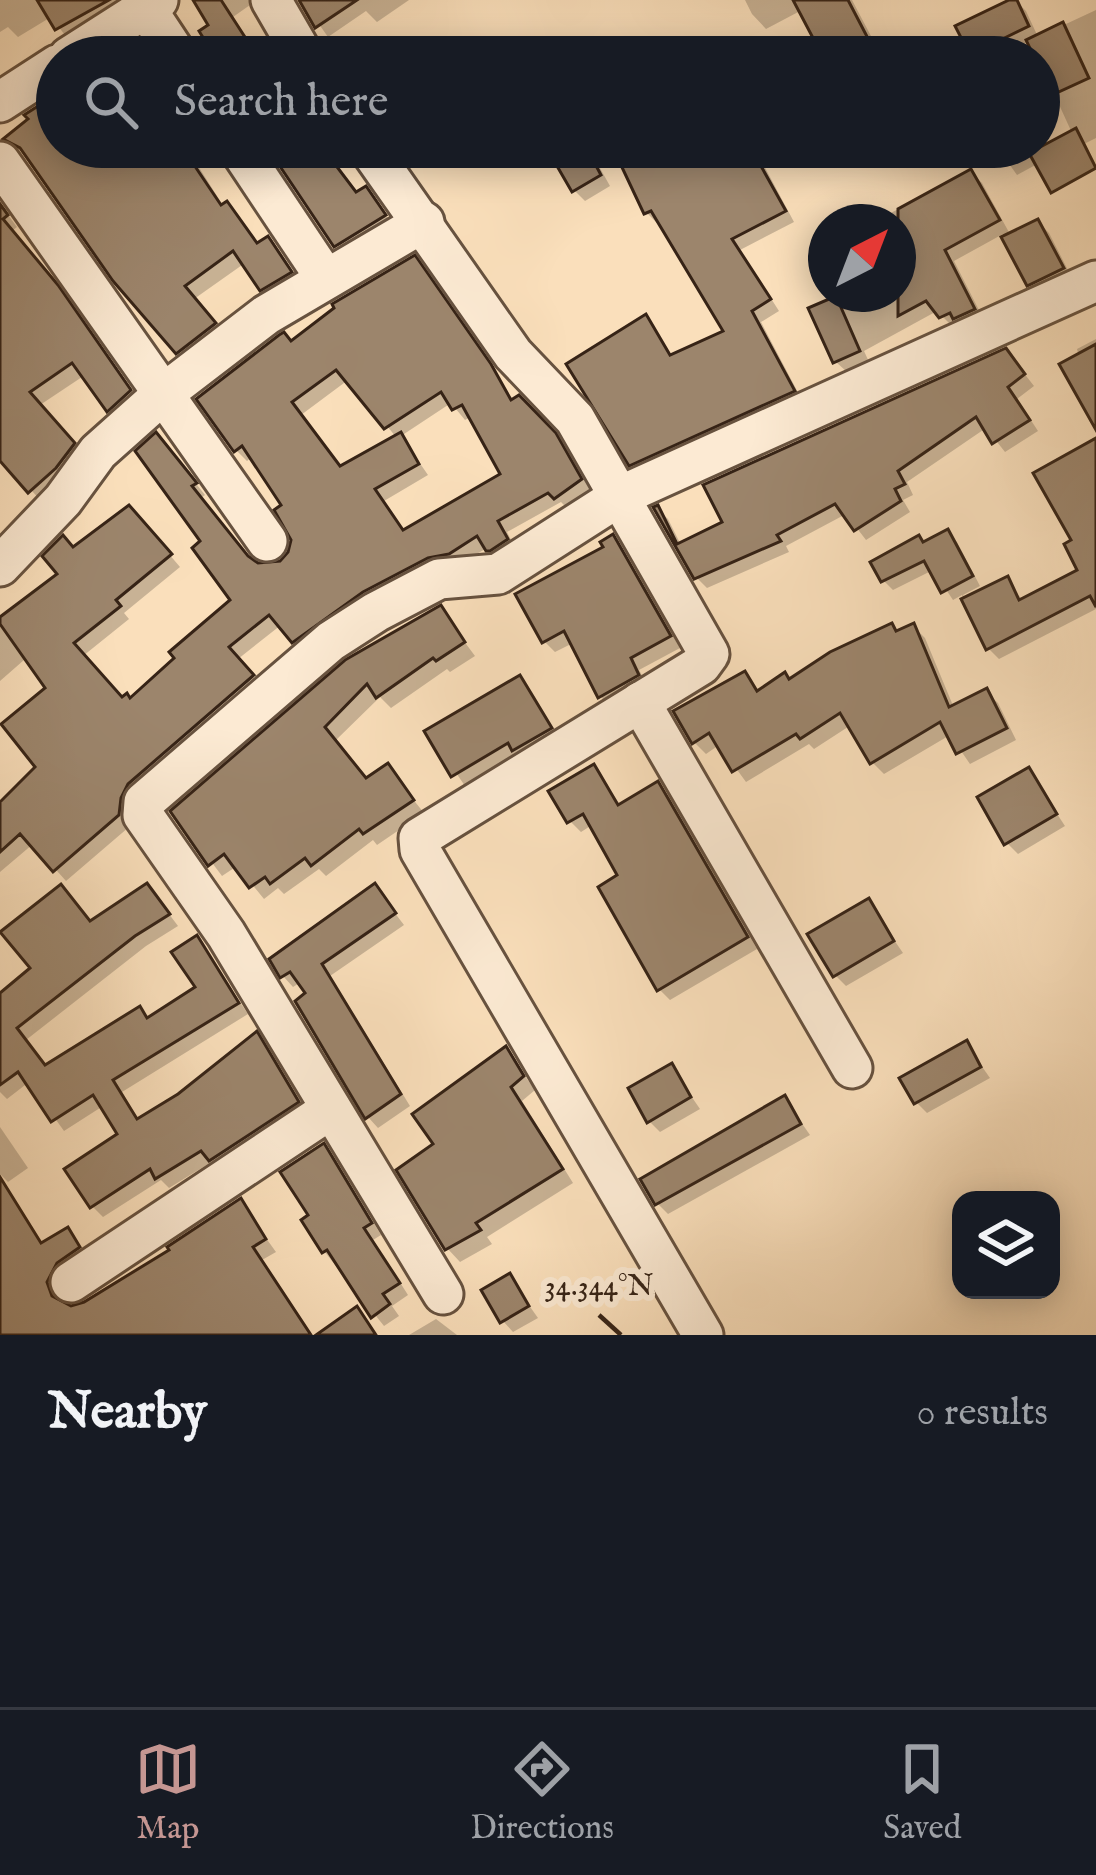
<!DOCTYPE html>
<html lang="en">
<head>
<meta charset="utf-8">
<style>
  :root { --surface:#171b24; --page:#20242c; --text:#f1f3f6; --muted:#9ea1a6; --line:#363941; --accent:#c59692 }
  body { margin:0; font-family:"IM FELL English",serif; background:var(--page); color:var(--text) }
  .controls { position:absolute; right:36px; bottom:36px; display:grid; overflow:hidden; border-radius:24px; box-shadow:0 6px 30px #0003 }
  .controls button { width:108px; height:108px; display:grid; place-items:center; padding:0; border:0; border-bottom:3px solid var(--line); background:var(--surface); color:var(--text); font:60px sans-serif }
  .compass { position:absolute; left:808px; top:204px; width:108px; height:108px; border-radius:50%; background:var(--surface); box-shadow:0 6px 30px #0003; rotate:42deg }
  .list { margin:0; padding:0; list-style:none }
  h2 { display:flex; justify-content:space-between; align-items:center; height:156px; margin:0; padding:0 48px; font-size:51px }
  h2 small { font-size:39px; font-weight:400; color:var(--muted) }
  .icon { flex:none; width:66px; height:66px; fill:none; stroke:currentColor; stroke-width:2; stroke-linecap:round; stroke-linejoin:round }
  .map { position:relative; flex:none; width:1096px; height:1335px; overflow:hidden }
  .search { position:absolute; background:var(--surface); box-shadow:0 6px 30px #0003; left:36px; right:36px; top:36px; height:132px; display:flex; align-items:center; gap:30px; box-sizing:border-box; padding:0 42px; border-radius:66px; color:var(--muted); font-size:45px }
  .sheet { height:372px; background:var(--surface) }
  nav { display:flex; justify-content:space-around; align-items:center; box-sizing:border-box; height:168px; border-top:3px solid var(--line); background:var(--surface); font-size:33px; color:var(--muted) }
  nav a { display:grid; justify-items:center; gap:6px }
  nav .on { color:var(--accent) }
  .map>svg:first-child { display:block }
  .shadow { fill:#0003; fill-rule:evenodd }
  .building { fill:#9c856c; stroke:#362316; stroke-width:3; fill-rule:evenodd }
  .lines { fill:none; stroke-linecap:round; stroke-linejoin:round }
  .minor-casing { stroke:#67523f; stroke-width:45 }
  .minor { stroke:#fcead3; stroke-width:39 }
  .ticks { fill:none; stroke:#362316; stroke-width:4.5 }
  .ticks-label { font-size:30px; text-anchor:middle; fill:#362316; stroke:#fcead3; stroke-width:12; stroke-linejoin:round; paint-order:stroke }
</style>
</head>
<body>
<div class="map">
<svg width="1096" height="1335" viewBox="0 0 1096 1335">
  <rect width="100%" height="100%" fill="#fadfbb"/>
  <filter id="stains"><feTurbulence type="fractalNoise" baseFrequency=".00167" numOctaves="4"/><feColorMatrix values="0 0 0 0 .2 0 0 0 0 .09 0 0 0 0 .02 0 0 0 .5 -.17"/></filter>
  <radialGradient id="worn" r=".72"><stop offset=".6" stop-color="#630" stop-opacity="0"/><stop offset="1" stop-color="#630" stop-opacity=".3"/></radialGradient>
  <!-- shadow -->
  <g class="shadow">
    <path d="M0,0H138L68,39L51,17L18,37L8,27L0,32Z"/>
    <path d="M197,0H257L233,17L259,57H218L212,26Z"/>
    <path d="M302,0H409L377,22L366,11L328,37Z"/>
    <path d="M745,0H852L882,57H826L802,10L766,29L752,14Z"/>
    <path d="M1015,0L1026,11L1038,37L1096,10V138L1084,144L1072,133L1030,41L997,57H976L972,53Z"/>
    <path d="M522,49L530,57H507Z"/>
    <path d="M57,97V147H186L224,207L259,246L268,239L301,284L274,300L245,263L194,299L225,336L190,363L29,155L7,139Z"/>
    <path d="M270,147H322L357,195L365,190L395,227L347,256Z"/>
    <path d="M550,147H588L610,186L585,201L574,190Z"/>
    <path d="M657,147H754L794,222L740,250L779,311L761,322L803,402L642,474L632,464L646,318L673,357L727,332L660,221L657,223L646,212Z"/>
    <path d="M997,147H1033L1041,162L1017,175Z"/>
    <path d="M971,172L982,183L1011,236L1038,222L1049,233L1073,280L1040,295L1029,284L1003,234L954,261L984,320L953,327L937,311L864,351L869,362L847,372L836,362L812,310L848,294H898V222H873Z"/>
    <path d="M0,204L17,227L7,235L0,228Z"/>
    <path d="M43,270L141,404L122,422L85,375L40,405L85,457L43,503L0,456V281Z"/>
    <path d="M425,270L514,401L519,399L566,448L591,491L567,508L561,502L507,532L517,551L500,561L487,548L306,652L281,625L238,659L263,688L129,827L66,881L33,844L0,872V806L39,767L49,689L24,660L0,681V621L61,575L75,550L140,520L180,567L124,613L129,619L83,656L122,701L131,702L234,601L204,542L167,447L205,495L201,498L253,563L281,564L291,554L294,540L286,506L252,457L247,461L236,450L292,344ZM348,380L397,438L341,469L301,415ZM451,403L465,420L472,416L504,475L405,532L384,501L428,475L401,436Z"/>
    <path d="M1096,339V424L1077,349Z"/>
    <path d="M1016,363L1034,386L1017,399L1038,431L1005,452L986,428L907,482L913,495L903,500L910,512L866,540L846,514L786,546L789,552L707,588L696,577L657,509L668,519L681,545Z"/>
    <path d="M1096,520V609L999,659L989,649L962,595L953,600L933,570L893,590L883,580L925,545L948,533L957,542L980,586L963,595L966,600L1007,580L1023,601L1081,571Z"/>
    <path d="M613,538L623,549L680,648L639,670L648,686L611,707L600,696L573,643L555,652L544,641Z"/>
    <path d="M440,609L475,656L450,672L447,669L391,708L380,697L335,741L368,781L387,767L424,813L377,845L373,840L326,876L319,869L284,894L278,888L264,899L237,866L222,876L174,812Z"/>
    <path d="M914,627L925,638L954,708L986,692L998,703L1016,740L970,764L950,735L884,774L872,762L851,725L814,749L809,744L746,782L719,745L706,754L694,742L745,674L760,693Z"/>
    <path d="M520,679L560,739L526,760L519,754L465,786L428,732Z"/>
    <path d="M594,768L621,806L658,785L669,796L757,949L670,1000L659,989L621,876L592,825L581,832L570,821Z"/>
    <path d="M1028,770L1065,826L1018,854L1007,843Z"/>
    <path d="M375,887L404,925L330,976L410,1106L378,1128L368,1117L309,994L301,982L293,987L283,976Z"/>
    <path d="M157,898L178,926L146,946L26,1040L46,1067L139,1010L149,1020L199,987L197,939L248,1014L122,1092L139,1121L180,1096L256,1035L267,1046L308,1113L222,1170L213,1161L169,1188L161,1180L103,1217L92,1206L121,1135L103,1106L64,1131L29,1082L7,1099L0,1092V997L92,924Z"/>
    <path d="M868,902L903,953L846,986L835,975Z"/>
    <path d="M966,1044L990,1078L927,1113L916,1102Z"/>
    <path d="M506,1050L535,1090L522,1101L573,1183L487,1237L492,1244L460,1262L447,1248L437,1145Z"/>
    <path d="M671,1067L700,1109L660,1132L649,1121Z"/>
    <path d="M784,1098L810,1135L668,1214L657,1203Z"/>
    <path d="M0,1127L28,1168L8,1182L0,1174Z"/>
    <path d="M323,1147L334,1157L381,1235L373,1240L408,1295L392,1306L399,1316L384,1326L324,1251L312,1216Z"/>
    <path d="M12,1201L44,1245L67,1230L89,1260L68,1274L58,1296L60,1304L71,1309L86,1305L173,1251L240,1202L276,1252L262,1260L312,1335H0V1209Z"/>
    <path d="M509,1277L538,1318L513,1332L503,1321Z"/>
    <path d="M436,1319L457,1335H409Z"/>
  </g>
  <!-- building -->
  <g class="building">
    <path d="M37,0H109L55,30Z"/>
    <path d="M193,0H221L252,48L237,57H215L199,31L208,25Z"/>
    <path d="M299,0H357L315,28Z"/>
    <path d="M793,0H848L873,48L855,57H823Z"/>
    <path d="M1009,0H1017L1029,26L970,55L955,26Z"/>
    <path d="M1063,22L1089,78L1052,95L1039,68V57H1034L1026,40Z"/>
    <path d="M57,94V147H182L221,205L227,201L257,243L268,236L292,272L260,291L233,251L185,286L216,323L176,354L113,281L20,148L3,139L28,119L24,115Z"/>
    <path d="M1076,128L1096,168L1051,193L1029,153Z"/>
    <path d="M267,147H322L356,192L366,186L386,215L334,247Z"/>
    <path d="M546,147H586L601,175L572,192Z"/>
    <path d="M650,147H750L761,166L786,211L732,239L771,299L752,311L795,391L629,466L566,364L646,314L670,355L723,331L651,211L644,214L619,161Z"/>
    <path d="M971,169L1000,220L945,250L975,309L953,319L950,313L939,318L926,301L898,316V209Z"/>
    <path d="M0,204L8,215L3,219L58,285L131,390L107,412L72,363L30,392L75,443L56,468L28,493L0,461Z"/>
    <path d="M1038,219L1064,268L1027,286L1001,237Z"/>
    <path d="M415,255L491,364L511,400L519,395L556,433L582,479L554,499L548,493L498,521L508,539L490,551H486L477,536L449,554L428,558L363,592L292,643L269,615L229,647L254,675L128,784L121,798L119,815L53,872L20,834L0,852V802L35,767L1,724L45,688L0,624V617L57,574L42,556L63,535L73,547L129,505L172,554L116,600L121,606L74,643L122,697L127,693L130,698L174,658L169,652L230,600L192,548L200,541L135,451L156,432L197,483L192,486L248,556L258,563L280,561L288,552L291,540L274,510L281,505L242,446L234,452L196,399L279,335L284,332L291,341L334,308L332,304ZM336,370L384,429L441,392L452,410L462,405L500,474L403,530L375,489L419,464L401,432L340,466L292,402Z"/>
    <path d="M836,296L860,351L833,363L808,308Z"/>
    <path d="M1096,344V430L1059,364Z"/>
    <path d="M1006,348L1025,374L1008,387L1030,420L992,444L976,417L898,471L905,484L895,489L901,501L854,531L835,504L777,535L781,541L694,579L653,507L658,505L677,544L722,522L703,485Z"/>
    <path d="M1096,438V607L1090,596L986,650L961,599L1008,576L1019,600L1077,570L1064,544L1071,540L1033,473Z"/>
    <path d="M948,529L973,576L941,593L924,561L881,582L870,562L919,535L923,542Z"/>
    <path d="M613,534L671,636L631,658L639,675L598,698L564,631L542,643L515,594L603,547L600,542Z"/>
    <path d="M441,605L465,642L436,661L433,658L376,698L367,684L325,727L366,778L388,763L414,800L363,834L359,829L311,866L305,858L270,884L265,877L249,888L224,854L208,866L170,811L345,660Z"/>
    <path d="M892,623L896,631L914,623L949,707L987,688L1007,728L956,754L940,722L870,764L840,713L800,739L796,734L732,772L709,733L692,744L673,711L745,671L757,691L785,672L789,679L830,652Z"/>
    <path d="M520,675L552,728L512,751L508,743L451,777L424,731Z"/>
    <path d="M594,764L618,805L658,781L748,937L657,991L598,887L617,875L583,814L567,823L548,791Z"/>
    <path d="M1029,767L1057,814L1004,845L977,797Z"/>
    <path d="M147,883L170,914L135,936L17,1028L45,1065L140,1006L147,1018L195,987L171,952L197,935L239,1003L113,1080L137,1119L178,1094L257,1031L299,1102L209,1161L201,1151L155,1179L150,1169L90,1208L64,1169L117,1134L93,1095L51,1122L18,1072L0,1085V993L30,968L0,932L61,884L90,921Z"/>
    <path d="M375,883L396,913L322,964L401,1094L365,1119L295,1001L305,993L290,972L280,978L269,959Z"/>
    <path d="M869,898L894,941L833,977L807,934Z"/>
    <path d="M967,1040L981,1067L914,1104L899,1078Z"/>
    <path d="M506,1046L524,1076L511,1087L563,1169L476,1223L481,1230L445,1250L396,1170L433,1144L412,1114Z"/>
    <path d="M672,1063L691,1097L647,1123L628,1088Z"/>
    <path d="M785,1095L801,1124L655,1205L640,1179Z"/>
    <path d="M324,1143L372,1223L364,1228L400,1283L383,1294L390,1304L371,1318L327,1250L322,1253L301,1220L308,1215L280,1172Z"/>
    <path d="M0,1177L41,1243L68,1227L80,1247L57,1263L47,1282L52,1296L71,1306L84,1302L169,1250L167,1247L241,1198L266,1239L253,1247L311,1335H0Z"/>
    <path d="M510,1273L529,1306L500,1323L481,1290Z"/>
    <path d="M357,1306L376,1335H316Z"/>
  </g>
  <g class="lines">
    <!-- minor casing -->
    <g class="minor-casing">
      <g id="minor">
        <path d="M271,0L304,57"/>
        <path d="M145,7L178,57"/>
        <path d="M69,57L158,0"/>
        <path d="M0,102L57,65"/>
        <path d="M238,147L326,279"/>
        <path d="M368,147L513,354L575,419L709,654L701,665L419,838L420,850L703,1335"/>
        <path d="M0,162L267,541"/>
        <path d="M0,566L63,500L98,452L163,394L266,315L424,222"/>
        <path d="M640,702L852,1068"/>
        <path d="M71,1282L331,1109"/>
        <path d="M443,1294L226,934L143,815L144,802L331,641L376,612L439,579L498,574L620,496L1096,281"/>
      </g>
    </g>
    <!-- minor -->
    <use href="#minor" class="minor"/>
  </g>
  <!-- ticks -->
  <path class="ticks" d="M599,1315L621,1335"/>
  <g class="ticks-label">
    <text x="599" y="1295">34.344°N</text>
  </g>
  <rect width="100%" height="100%" filter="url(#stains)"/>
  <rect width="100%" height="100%" fill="url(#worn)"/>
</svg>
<div class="controls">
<button><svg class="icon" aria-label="layers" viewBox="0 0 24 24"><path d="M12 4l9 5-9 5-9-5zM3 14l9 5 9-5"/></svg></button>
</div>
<svg class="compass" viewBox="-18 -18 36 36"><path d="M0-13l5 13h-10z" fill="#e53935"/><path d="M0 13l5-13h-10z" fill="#9ea1a6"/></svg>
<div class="search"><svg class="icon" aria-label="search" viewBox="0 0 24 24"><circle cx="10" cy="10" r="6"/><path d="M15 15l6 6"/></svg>Search here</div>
</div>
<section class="sheet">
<h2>Nearby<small>0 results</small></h2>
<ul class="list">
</ul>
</section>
<nav>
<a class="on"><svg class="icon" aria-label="map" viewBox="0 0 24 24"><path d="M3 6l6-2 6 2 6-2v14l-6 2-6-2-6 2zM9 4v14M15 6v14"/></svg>Map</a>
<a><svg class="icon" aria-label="directions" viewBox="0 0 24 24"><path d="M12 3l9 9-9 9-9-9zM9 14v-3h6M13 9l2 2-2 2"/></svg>Directions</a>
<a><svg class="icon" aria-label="saved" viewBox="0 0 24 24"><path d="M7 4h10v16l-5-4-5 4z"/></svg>Saved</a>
</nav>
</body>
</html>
